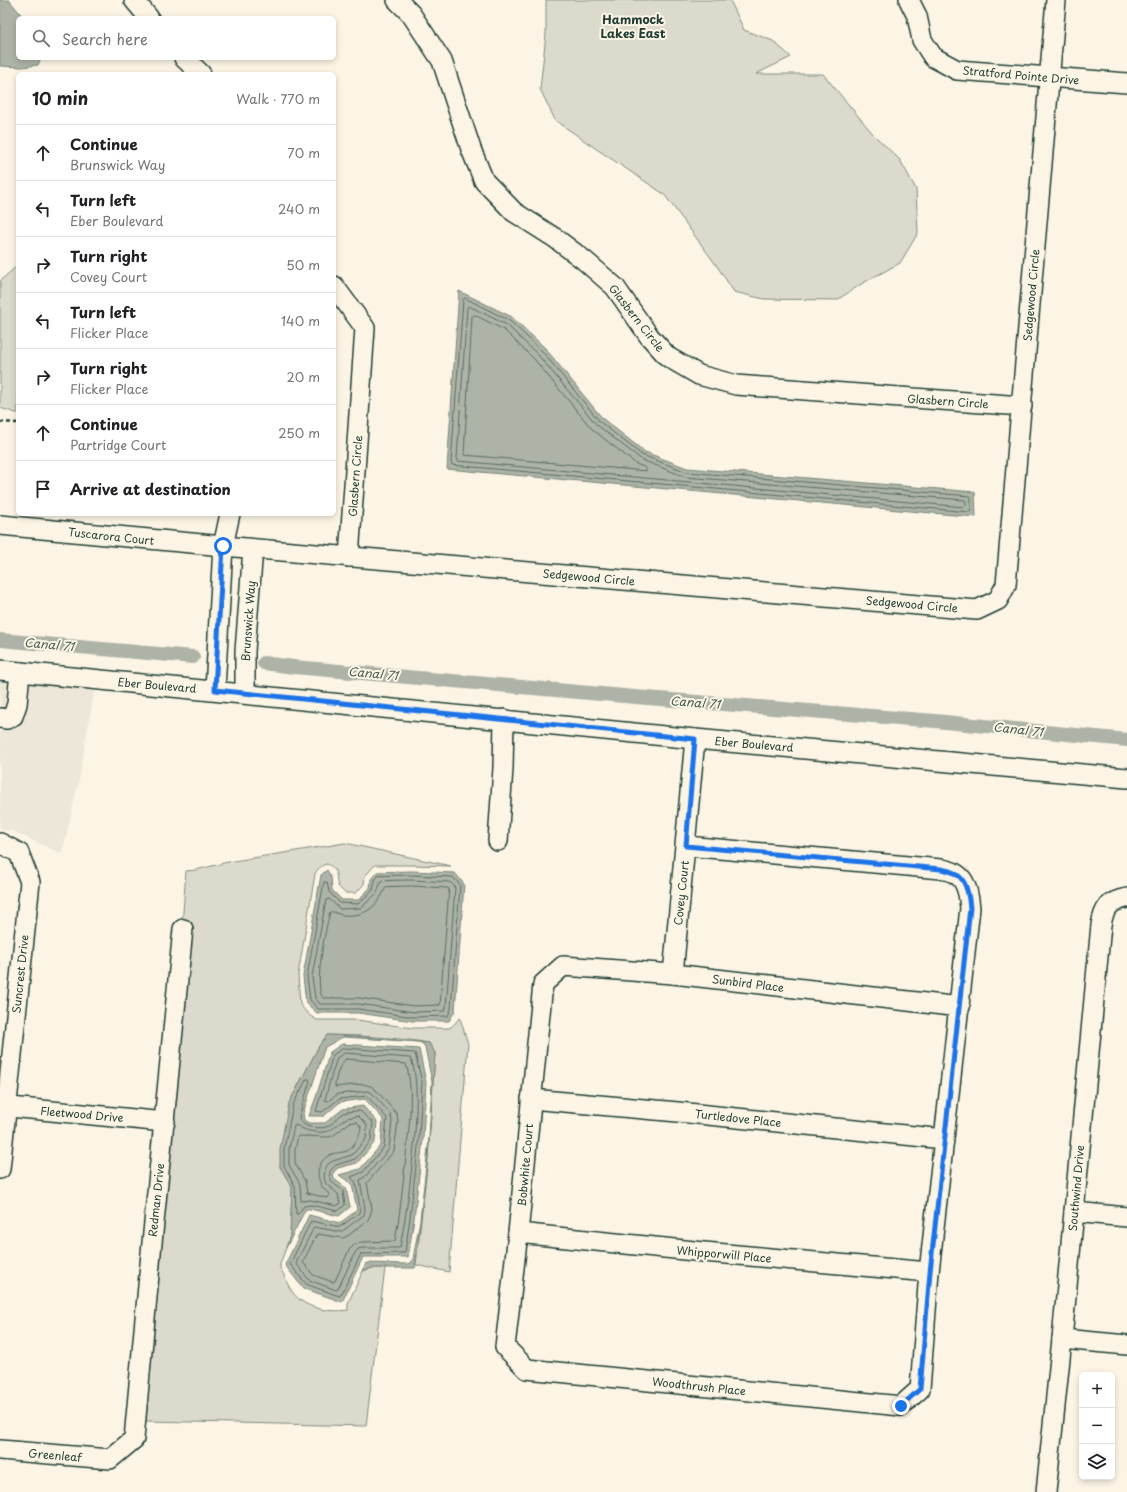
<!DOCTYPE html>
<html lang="en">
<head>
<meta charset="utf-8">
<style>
  :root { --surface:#fff; --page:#f2f2f2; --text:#202124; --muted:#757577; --line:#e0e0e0 }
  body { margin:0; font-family:"Playpen Sans",sans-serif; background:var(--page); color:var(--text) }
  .controls { position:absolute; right:12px; bottom:12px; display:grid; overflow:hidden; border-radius:6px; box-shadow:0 2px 6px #0003 }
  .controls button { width:36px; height:36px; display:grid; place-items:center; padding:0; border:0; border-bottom:1px solid var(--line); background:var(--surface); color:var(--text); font:20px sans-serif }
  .stop { position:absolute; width:12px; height:12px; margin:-9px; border:3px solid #1a73e8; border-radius:50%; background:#fff }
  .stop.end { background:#1a73e8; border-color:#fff; box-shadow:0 1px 4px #0008 }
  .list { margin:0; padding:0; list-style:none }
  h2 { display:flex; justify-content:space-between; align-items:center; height:52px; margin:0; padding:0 16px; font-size:17px }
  h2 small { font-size:13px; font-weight:400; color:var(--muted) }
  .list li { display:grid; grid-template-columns:26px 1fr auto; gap:12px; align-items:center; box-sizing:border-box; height:56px; padding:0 16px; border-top:1px solid var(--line) }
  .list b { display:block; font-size:15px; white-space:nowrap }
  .list p { margin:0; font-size:13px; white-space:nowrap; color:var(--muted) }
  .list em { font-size:13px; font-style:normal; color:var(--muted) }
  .icon { flex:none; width:22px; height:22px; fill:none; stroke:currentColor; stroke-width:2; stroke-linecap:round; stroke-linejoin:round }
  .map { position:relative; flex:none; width:1127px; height:1492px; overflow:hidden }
  .search { position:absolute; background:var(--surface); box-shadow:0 2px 6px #0003; left:16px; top:16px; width:320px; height:44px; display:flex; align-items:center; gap:10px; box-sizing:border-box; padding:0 14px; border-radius:6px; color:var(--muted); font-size:15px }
  .panel { position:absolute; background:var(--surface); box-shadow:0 2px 6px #0003; left:16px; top:72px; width:320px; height:444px; border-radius:6px }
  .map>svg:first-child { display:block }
  .built { fill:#ece7d8 }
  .green { fill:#dcdacc; stroke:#7e8c80 }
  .water { fill:#aeb3a7; stroke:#758479 }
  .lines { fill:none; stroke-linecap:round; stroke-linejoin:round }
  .shore { stroke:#586c62; stroke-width:1 }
  .canal { stroke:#aeb3a7; stroke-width:14 }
  .minor-casing { stroke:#1f3d34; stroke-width:22 }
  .path { stroke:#1f3d34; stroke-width:2.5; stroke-dasharray:4 3; stroke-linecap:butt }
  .minor { stroke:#fcf5e5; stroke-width:19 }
  .route { stroke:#1a73e8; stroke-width:5 }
  .labels { text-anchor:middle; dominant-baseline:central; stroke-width:4; stroke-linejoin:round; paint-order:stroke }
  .street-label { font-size:11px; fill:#1f3d34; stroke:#fcf5e5 }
  .neighbourhood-label { font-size:12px; font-weight:bold; fill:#1f3d34; stroke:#fcf5e5 }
  .water-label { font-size:12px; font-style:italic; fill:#435a51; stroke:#fcf5e5 }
</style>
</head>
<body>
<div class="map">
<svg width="1127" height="1492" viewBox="0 0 1127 1492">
  <rect width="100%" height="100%" fill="#fcf5e5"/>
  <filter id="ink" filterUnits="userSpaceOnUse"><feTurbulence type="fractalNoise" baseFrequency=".025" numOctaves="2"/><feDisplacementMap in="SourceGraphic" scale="8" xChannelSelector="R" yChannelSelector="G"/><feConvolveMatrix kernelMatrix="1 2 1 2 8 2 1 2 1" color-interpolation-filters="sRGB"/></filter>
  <g filter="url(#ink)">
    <!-- built -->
    <path class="built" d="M0,678L95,687L79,780L62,854L12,831L0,830Z"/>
    <!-- green -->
    <g class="green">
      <path d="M546,0H730L744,30L773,41L791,57L756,74H823L874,135L900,160L916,189L918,233L900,263L863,283L837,300L764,299L734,292L717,266L664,194L595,148L555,120L540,89L546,34Z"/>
      <path d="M18,265V413H16L0,408V281Z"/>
      <path d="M345,843L451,866L411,865H375L365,876L364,884L356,893H345C343,891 339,888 338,886C335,877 339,869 327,864C322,865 317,869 315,874L298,975L300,1004C304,1010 310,1017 317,1020H357L413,1028H449C454,1026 456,1021 460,1018L468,1044L449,1272L416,1265L428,1158L435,1053L429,1043C396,1037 361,1036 327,1035L319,1046L289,1103L280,1167L292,1187L291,1219L290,1236L286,1248L280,1264V1268C285,1275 286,1283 291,1290C302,1308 328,1313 348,1310V1303L363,1271L372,1268H385L366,1426L146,1421L186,871L196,870L228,862Z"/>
    </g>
    <!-- water -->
    <g class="water">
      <path d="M0,0H9L24,18H18V58H41L38,65L22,67L0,66Z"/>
      <path d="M459,291L512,317L545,348L603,419L645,452L687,468L975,492L976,517L447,469Z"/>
      <path d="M327,870L331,877L332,890L342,900H358L370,888L371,879L377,872L411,871L455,873L464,884L455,1011L449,1021H413L358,1013H317L306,1003L303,976L321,875Z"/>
      <path d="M327,1035L355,1036L429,1043L435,1053L428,1158L415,1268H372L363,1271L366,1263L407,1264L411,1263L413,1259L420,1220L429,1139L432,1082L425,1047L423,1044L419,1042L343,1037L325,1047L303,1113L304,1120L309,1123H325L343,1109L363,1106L377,1122L375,1142L357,1163L338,1168L333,1173L334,1179L346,1188L350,1207L339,1216L310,1209H306L304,1212L286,1248L290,1236L292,1187L280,1167V1149L289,1103L319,1046Z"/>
      <path d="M342,1044L419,1049L426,1082L423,1139L414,1219L408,1257H363L342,1302L303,1288L285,1265L309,1215L340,1223L357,1210L352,1184L339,1175L360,1169L381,1145L383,1119L365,1099L340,1102L324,1116H309L316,1097L330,1052Z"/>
    </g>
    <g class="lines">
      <!-- shore -->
      <g class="shore">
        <path d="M465,298L510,321L542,351L600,422L642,455L687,472L970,496L971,497V511L969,512L452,465L451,463L463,300Z"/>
        <path d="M469,306L507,325L538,355L597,425L642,460L686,477L965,500L966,502V505L964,507L458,461L457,459L467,308Z"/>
        <path d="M475,315L504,330L534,359L592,429L636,464L646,468V471L464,455L472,317Z"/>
        <path d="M411,875L453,877L460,885L451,1009L448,1016L414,1017L358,1009H318L310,1000L307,976L324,882H327L329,892L340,903L358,904L373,890L375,880L378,876Z"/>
        <path d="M411,880L450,882L455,887L446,1008L445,1011L414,1012L358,1004H320L315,998L312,977L326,900L329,899L340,909L361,908L377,893L381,881Z"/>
        <path d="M411,886L447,888L449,889L440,1005L414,1006L359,998H323C313,987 326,927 330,912C334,911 337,914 342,915C365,917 377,908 386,887Z"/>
        <path d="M344,1048L415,1053L422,1082L419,1138L410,1218L405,1252L403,1253L361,1254L341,1295L339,1296L306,1284L290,1264L311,1221L340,1227L359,1213L360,1209L356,1183L351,1177L363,1172L384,1147L387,1118L367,1096L339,1099L322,1112L316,1111L333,1055Z"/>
        <path d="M345,1053L410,1058C426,1084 407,1213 400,1247L398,1248H363L358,1249L355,1253L338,1289L336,1290L309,1280L296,1263L314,1227L341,1232L364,1215L365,1209L360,1180L367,1175L389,1149L392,1121L390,1113L372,1093L368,1091L338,1094L328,1101L325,1100L330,1080L337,1058Z"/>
        <path d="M346,1059L406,1064C415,1093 408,1134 405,1165C402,1190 400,1216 395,1241L361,1242L354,1245L349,1250L335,1281L333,1282L313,1275L303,1262L317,1234L343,1238L349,1235L367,1221L370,1216L372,1209L367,1183L394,1151L398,1121L397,1114L376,1090L371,1086L363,1084L335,1087C335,1080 339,1063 346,1059Z"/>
        <path d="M307,1079H309L310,1081L299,1117C301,1128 317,1129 326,1127C333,1125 338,1116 344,1113C349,1111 356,1111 360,1111L373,1123L371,1141L355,1159L336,1165L330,1171C328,1183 336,1184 343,1191L345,1205L338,1211L311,1205L304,1206L298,1214H296L295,1186L284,1166V1149L293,1105Z"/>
        <path d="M358,1116L367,1125L366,1139L352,1155L333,1161L328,1164L325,1169L324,1178L326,1184L338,1194L340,1204L336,1206L311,1200L301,1201L300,1184L289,1165V1149L294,1126L296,1125C304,1131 321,1135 330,1130C343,1123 340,1118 358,1116Z"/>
        <path d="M357,1122L361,1127C360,1136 356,1142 350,1149C346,1153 338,1152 332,1154C313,1162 315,1183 329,1194V1197L327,1198L307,1193L305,1181L295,1163V1150L298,1136L329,1137L334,1135L349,1123Z"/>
      </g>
      <!-- canal -->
      <g class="canal">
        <path d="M0,640L193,657"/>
        <path d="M264,663L294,667L647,698L935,721L1127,740"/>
      </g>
      <!-- minor casing -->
      <g class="minor-casing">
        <g id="minor">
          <path d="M134,0L149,18"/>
          <path d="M397,0L411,14L442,61L471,149L484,181L514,212L555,238L584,260L615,287L649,336L668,357L699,375L736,385L1022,406"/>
          <path d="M909,0L917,16L922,40L933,57L957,70L1127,83"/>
          <path d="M184,58L201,74"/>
          <path d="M334,286L365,328L349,557"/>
          <path d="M0,525L223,546L977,610L998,600L1006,585L1056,0"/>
          <path d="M0,670L695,739L1127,778"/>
          <path d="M215,690L223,546L230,514"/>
          <path d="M245,693V651L253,549"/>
          <path d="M0,718L7,719L13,716L17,704L20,672"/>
          <path d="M498,841L503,768L504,719"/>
          <path d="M0,843L19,853L30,882L0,1169"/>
          <path d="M686,846L941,869C964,872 968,886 970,908L929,1272L920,1389L901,1406L527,1369L505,1347L518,1233L543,984L563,966L673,974L960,1007"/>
          <path d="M673,974L695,739"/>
          <path d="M531,1099L678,1112L944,1139"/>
          <path d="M0,1106L165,1122"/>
          <path d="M1074,1212L1127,1217"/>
          <path d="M518,1233L704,1252L929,1272"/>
          <path d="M1062,1339L1127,1345"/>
          <path d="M0,1450L110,1459L134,1439L151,1253L183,929"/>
          <path d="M1046,1492L1062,1339L1101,925C1104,908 1109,901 1127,898"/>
        </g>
      </g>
      <!-- path -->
      <path class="path" d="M0,422L18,423"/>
      <!-- minor -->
      <use href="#minor" class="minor"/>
    </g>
  </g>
  <g class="lines" filter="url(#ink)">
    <!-- route -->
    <path class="route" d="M223,546L215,690L695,739L686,846L941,869C964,872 968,886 970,908L930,1272L920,1389L901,1406"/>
  </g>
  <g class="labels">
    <!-- street labels -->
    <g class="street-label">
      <text transform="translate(1021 75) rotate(5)">Stratford Pointe Drive</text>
      <text transform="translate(1031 295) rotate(-85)">Sedgewood Circle</text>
      <text transform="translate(637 318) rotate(52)">Glasbern Circle</text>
      <text transform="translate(948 401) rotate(4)">Glasbern Circle</text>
      <text transform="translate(355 476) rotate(-86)">Glasbern Circle</text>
      <text transform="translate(111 536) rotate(6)">Tuscarora Court</text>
      <text transform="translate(589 577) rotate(5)">Sedgewood Circle</text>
      <text transform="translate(912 604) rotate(5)">Sedgewood Circle</text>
      <text transform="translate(248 621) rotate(-86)">Brunswick Way</text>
      <text transform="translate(157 685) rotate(5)">Eber Boulevard</text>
      <text transform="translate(754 744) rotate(5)">Eber Boulevard</text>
      <text transform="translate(681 893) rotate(-84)">Covey Court</text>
      <text transform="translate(20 974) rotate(-84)">Suncrest Drive</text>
      <text transform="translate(748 983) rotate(7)">Sunbird Place</text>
      <text transform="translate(82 1114) rotate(5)">Fleetwood Drive</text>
      <text transform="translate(738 1118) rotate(6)">Turtledove Place</text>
      <text transform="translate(525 1165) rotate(-85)">Bobwhite Court</text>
      <text transform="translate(1076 1188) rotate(-85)">Southwind Drive</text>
      <text transform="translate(156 1200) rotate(-84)">Redman Drive</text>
      <text transform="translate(724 1254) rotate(5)">Whipporwill Place</text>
      <text transform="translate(699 1386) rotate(6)">Woodthrush Place</text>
      <text transform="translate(55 1455) rotate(5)">Greenleaf</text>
    </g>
    <!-- neighbourhood labels -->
    <g class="neighbourhood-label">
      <text x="633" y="19">Hammock<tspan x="633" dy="14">Lakes East</tspan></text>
    </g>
    <!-- water labels -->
    <g class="water-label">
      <text transform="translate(49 644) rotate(5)">Canal 71</text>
      <text transform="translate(373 673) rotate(5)">Canal 71</text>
      <text transform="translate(695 702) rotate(4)">Canal 71</text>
      <text transform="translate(1018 729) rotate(6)">Canal 71</text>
    </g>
  </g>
</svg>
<div class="controls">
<button>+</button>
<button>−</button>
<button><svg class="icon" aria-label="layers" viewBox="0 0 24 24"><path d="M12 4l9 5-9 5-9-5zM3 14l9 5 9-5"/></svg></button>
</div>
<div class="stop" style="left:223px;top:546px"></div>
<div class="stop end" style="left:901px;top:1406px"></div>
<div class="search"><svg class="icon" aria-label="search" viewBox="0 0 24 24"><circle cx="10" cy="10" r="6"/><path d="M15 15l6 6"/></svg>Search here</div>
<section class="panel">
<h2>10 min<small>Walk · 770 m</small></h2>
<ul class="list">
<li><svg class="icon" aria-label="ahead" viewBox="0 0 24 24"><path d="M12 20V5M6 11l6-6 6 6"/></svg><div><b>Continue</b><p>Brunswick Way</p></div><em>70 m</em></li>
<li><svg class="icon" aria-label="left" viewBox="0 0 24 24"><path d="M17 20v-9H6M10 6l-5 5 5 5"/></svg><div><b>Turn left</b><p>Eber Boulevard</p></div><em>240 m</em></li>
<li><svg class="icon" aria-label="right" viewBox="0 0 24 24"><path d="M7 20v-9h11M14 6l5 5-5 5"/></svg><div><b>Turn right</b><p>Covey Court</p></div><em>50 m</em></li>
<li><svg class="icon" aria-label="left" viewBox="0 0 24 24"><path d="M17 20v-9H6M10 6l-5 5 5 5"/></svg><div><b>Turn left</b><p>Flicker Place</p></div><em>140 m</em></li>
<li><svg class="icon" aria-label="right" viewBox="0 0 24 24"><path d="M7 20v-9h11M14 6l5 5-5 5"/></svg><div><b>Turn right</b><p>Flicker Place</p></div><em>20 m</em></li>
<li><svg class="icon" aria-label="ahead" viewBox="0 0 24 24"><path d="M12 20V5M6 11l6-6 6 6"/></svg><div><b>Continue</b><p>Partridge Court</p></div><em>250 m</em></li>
<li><svg class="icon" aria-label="arrive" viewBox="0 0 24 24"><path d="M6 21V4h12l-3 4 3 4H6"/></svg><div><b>Arrive at destination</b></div></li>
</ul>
</section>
</div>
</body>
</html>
